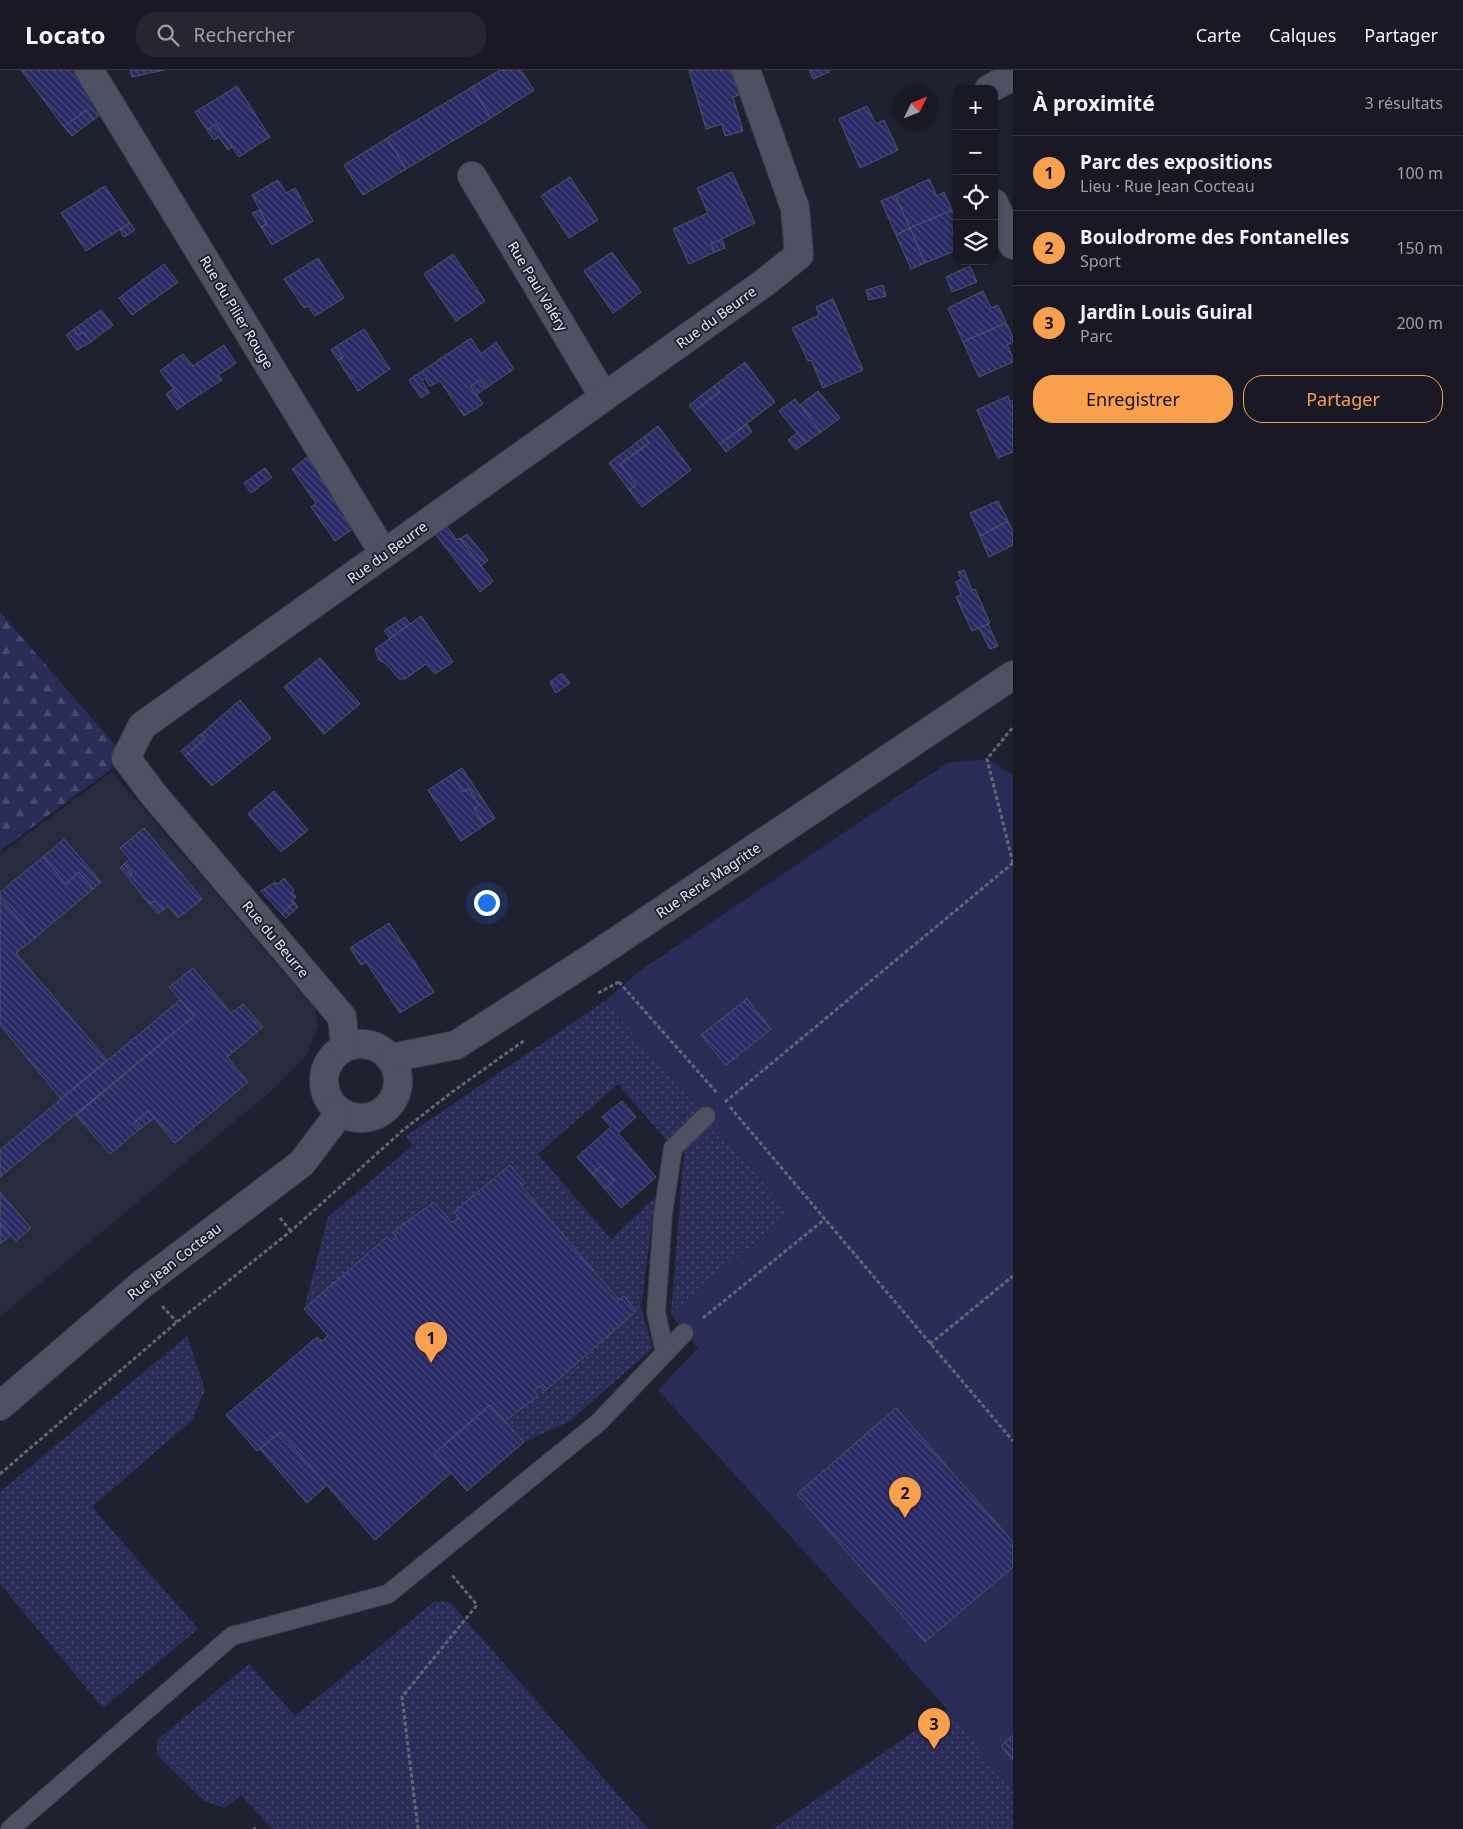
<!DOCTYPE html>
<html lang="fr">
<head>
<meta charset="utf-8">
<style>
  :root { --surface:#181924; --page:#252631; --text:#f1f3f6; --muted:#9fa0a6; --line:#363841; --accent:#f9a04c }
  body { margin:0; font-family:"Noto Sans",sans-serif; background:var(--page); color:var(--text) }
  .controls { position:absolute; right:15px; top:15px; display:grid; overflow:hidden; border-radius:10px; box-shadow:0 1px 4px #0004 }
  .controls button { width:45px; height:45px; display:grid; place-items:center; padding:0; border:0; border-bottom:1px solid var(--line); background:var(--surface); color:var(--text); font:25px sans-serif }
  .compass { position:absolute; left:893px; top:15px; width:45px; height:45px; border-radius:50%; background:var(--surface); box-shadow:0 1px 4px #0004; rotate:47deg }
  .you { position:absolute; left:486px; top:832px; width:18px; height:18px; margin:-12px; border:4px solid #fff; border-radius:50%; background:#1a73e8; box-shadow:0 0 0 8px #1a73e833 }
  .badge { display:grid; place-items:center; width:32px; height:32px; border-radius:50%; background:var(--accent); color:#111; font-size:16px; font-weight:700 }
  .pin { position:absolute; translate:-50% -41px; filter:drop-shadow(0 1px 2px #0008) }
  .pin::after { content:''; position:absolute; top:26px; width:18px; height:15px; background:inherit; clip-path:polygon(0 0,100% 0,50% 100%) }
  .list { margin:0; padding:0; list-style:none }
  h2 { display:flex; justify-content:space-between; align-items:center; height:65px; margin:0; padding:0 20px; font-size:21px }
  h2 small { font-size:16px; font-weight:400; color:var(--muted) }
  .list li { display:grid; grid-template-columns:32px 1fr auto; gap:15px; align-items:center; box-sizing:border-box; height:75px; padding:0 20px; border-top:1px solid var(--line) }
  .list b { display:block; font-size:19px; white-space:nowrap }
  .list p { margin:0; font-size:16px; white-space:nowrap; color:var(--muted) }
  .list em { font-size:16px; font-style:normal; color:var(--muted) }
  .actions { display:flex; gap:10px; padding:15px 20px }
  .actions a { flex:1; padding:11px 0; border:1px solid var(--accent); border-radius:20px; text-align:center; font-size:18px; color:var(--accent) }
  .actions .main { background:var(--accent); color:#111 }
  .icon { flex:none; width:28px; height:28px; fill:none; stroke:currentColor; stroke-width:2; stroke-linecap:round; stroke-linejoin:round }
  .map { position:relative; flex:none; width:1013px; height:1759px; overflow:hidden }
  header { display:flex; align-items:center; gap:30px; box-sizing:border-box; height:70px; padding:0 25px; background:var(--surface); border-bottom:1px solid var(--line) }
  header strong { font-size:24px }
  nav { display:flex; gap:28px; margin-inline-start:auto; font-size:18px }
  .search { width:350px; height:45px; background:var(--page); display:flex; align-items:center; gap:12px; box-sizing:border-box; padding:0 18px; border-radius:20px; color:var(--muted); font-size:19px }
  main { display:flex }
  aside { flex:1; background:var(--surface) }
  .map>svg:first-child { display:block }
  .built { fill:#282a3e }
  .grass { fill:url(#grass-dots) }
  .forest { fill:url(#forest-firs) }
  .pitch { fill:#2b2d58 }
  .building { fill:url(#building-back-hatch); stroke:#525465 }
  .lines { fill:none; stroke-linecap:round; stroke-linejoin:round }
  .lane-casing { stroke:#3b3c48; stroke-width:20 }
  .street-casing { stroke:#3b3c48; stroke-width:30 }
  .path { stroke:#656673; stroke-width:3; stroke-dasharray:4 2.5; stroke-linecap:butt }
  .lane { stroke:#4f5162; stroke-width:18 }
  .street { stroke:#4f5162; stroke-width:28 }
  .labels { text-anchor:middle; dominant-baseline:central; stroke-width:4; stroke-linejoin:round; paint-order:stroke }
  .street-label { font-size:14px; fill:#e7e9f3; stroke:#202130 }
</style>
</head>
<body>
<header>
<strong>Locato</strong>
<div class="search"><svg class="icon" aria-label="search" viewBox="0 0 24 24"><circle cx="10" cy="10" r="6"/><path d="M15 15l6 6"/></svg>Rechercher</div>
<nav><a>Carte</a><a>Calques</a><a>Partager</a></nav>
</header>
<main>
<div class="map">
<svg width="1013" height="1759" viewBox="0 0 1013 1759">
  <defs>
    <pattern id="grass-dots" width="8" height="8" patternUnits="userSpaceOnUse" patternTransform="scale(1.25)"><rect width="8" height="8" fill="#2b2d58"/><path d="M2 2h.1M6 6h.1" fill="none" stroke="#4a4b70" stroke-width="1.8" stroke-linecap="round"/></pattern>
    <pattern id="forest-firs" width="22" height="20" patternUnits="userSpaceOnUse" patternTransform="scale(1.25)"><rect width="22" height="20" fill="#2b2d58"/><path d="M5 1l3.5 6h-7zM16 11l3.5 6h-7z" fill="#4a4b70"/></pattern>
    <pattern id="building-back-hatch" width="6" height="6" patternUnits="userSpaceOnUse" patternTransform="scale(1.25)"><rect width="6" height="6" fill="#2a2a66"/><path d="M-1 5l2 2M0 0l6 6M5-1l2 2" fill="none" stroke="#49497c"/></pattern>
  </defs>
  <rect width="100%" height="100%" fill="#202130"/>
  <!-- built -->
  <path class="built" d="M112,702L315,939L318,956L307,984L275,1018L0,1247V784Z"/>
  <!-- grass -->
  <g class="grass">
    <path d="M605,931L699,1039L667,1071L618,1014L538,1084L611,1169L655,1127L641,1238L653,1278L570,1351L524,1372L505,1351L538,1326L534,1321L540,1316L545,1321L636,1241L624,1226L619,1230L521,1116L525,1113L510,1095L455,1142L459,1148L452,1153L434,1132L394,1161L397,1167L391,1171L387,1167L304,1239L328,1147L413,1075L406,1066Z"/>
    <path d="M711,1053L790,1143L671,1244L684,1082Z"/>
    <path d="M187,1266L205,1320L192,1350L92,1437L198,1559L103,1638L0,1514V1422Z"/>
    <path d="M435,1531L450,1532L648,1759H272L241,1725L225,1738L204,1731L157,1685V1670L249,1594L295,1646Z"/>
    <path d="M947,1639L1013,1720V1759H773Z"/>
  </g>
  <!-- forest -->
  <path class="forest" d="M0,542L126,688L0,781Z"/>
  <!-- pitch -->
  <path class="pitch" d="M987,689L1013,705V1720L947,1639L658,1320L698,1278L684,1263L671,1244L790,1143L605,931L641,900L947,693Z"/>
  <!-- building -->
  <g class="building">
    <path d="M21,0H77L104,42L93,50L86,40L64,57Z"/>
    <path d="M130,0H164L132,7Z"/>
    <path d="M500,0H521L534,20L491,48L472,17Z"/>
    <path d="M689,0H730L740,25L733,27L743,61L725,66L722,54L706,59Z"/>
    <path d="M809,0H828L829,2L813,9Z"/>
    <path d="M237,16L270,67L239,87L216,54L207,60L195,42Z"/>
    <path d="M472,17L491,48L406,99L387,68Z"/>
    <path d="M867,36L876,54L884,50L898,80L860,98L839,49Z"/>
    <path d="M86,40L93,50L72,66L64,57Z"/>
    <path d="M216,54L232,77L228,80L219,67L214,70L207,60Z"/>
    <path d="M387,68L406,99L363,125L344,95Z"/>
    <path d="M732,102L755,153L711,174L715,182L689,194L673,159L708,143L697,118Z"/>
    <path d="M570,107L598,150L569,168L541,126Z"/>
    <path d="M929,109L937,126L944,122L952,140L910,158L895,125Z"/>
    <path d="M278,110L286,123L295,118L313,151L272,175L261,157L267,154L252,125Z"/>
    <path d="M105,116L130,153L86,181L61,143Z"/>
    <path d="M895,125L910,158L896,165L881,131Z"/>
    <path d="M259,140L267,154L261,157L252,143Z"/>
    <path d="M952,140L957,151V159L952,161L957,170V180L925,193L910,158Z"/>
    <path d="M130,153L135,160L124,167L120,160Z"/>
    <path d="M910,158L925,193L911,199L896,165Z"/>
    <path d="M722,169L725,178L715,182L711,174Z"/>
    <path d="M612,182L641,222L613,243L584,201Z"/>
    <path d="M453,184L485,231L456,251L424,204Z"/>
    <path d="M318,188L344,228L315,246L308,236L304,238L284,209Z"/>
    <path d="M164,194L178,212L132,245L119,228Z"/>
    <path d="M970,196L977,212L952,222L946,207Z"/>
    <path d="M883,215L886,226L869,230L866,220Z"/>
    <path d="M983,221L991,238L998,235L1006,253L963,272L948,238Z"/>
    <path d="M833,229L863,300L823,318L811,290L808,291L792,258L819,245L816,237Z"/>
    <path d="M101,240L113,255L91,272L84,262L78,265L74,259Z"/>
    <path d="M1006,253L1013,267V272L1007,275L1013,287V292L979,307L963,272Z"/>
    <path d="M74,259L78,265L84,262L91,272L77,280L66,265Z"/>
    <path d="M364,259L390,299L358,321L338,290L343,287L335,277Z"/>
    <path d="M471,268L481,284L496,272L514,299L486,318L480,310L471,316L483,334L464,346L440,311L430,316L425,308L422,311L429,323L421,328L409,310Z"/>
    <path d="M224,275L236,293L218,305L222,310L185,334L160,301L183,284L193,296Z"/>
    <path d="M335,277L343,287L338,290L331,280Z"/>
    <path d="M745,292L775,332L720,374L694,341L720,322L714,316Z"/>
    <path d="M480,310L486,318L476,325L471,316Z"/>
    <path d="M714,316L720,322L694,341L689,335Z"/>
    <path d="M173,319L185,334L177,340L166,324Z"/>
    <path d="M818,321L840,348L821,362L800,335Z"/>
    <path d="M1008,326L1010,332L1013,330V383L1012,382L998,388L977,340Z"/>
    <path d="M795,329L821,362L805,373L779,341Z"/>
    <path d="M747,354L752,362L726,382L720,374Z"/>
    <path d="M658,356L691,400L642,437L629,420L636,415L620,394L649,373L644,367Z"/>
    <path d="M797,363L805,373L796,380L788,370Z"/>
    <path d="M644,367L649,373L620,394L636,415L629,420L609,393Z"/>
    <path d="M313,383L363,452L335,471L311,437L316,433L292,399Z"/>
    <path d="M265,398L272,407L251,423L244,413Z"/>
    <path d="M998,431L1008,451L980,466L970,443Z"/>
    <path d="M1008,451L1013,461V475L989,487L980,466Z"/>
    <path d="M444,453L457,470L459,468L493,511L480,522L433,461Z"/>
    <path d="M467,464L488,490L481,496L460,469Z"/>
    <path d="M964,500L972,520L975,519L990,553L972,561L956,527L961,525L956,512L961,509L958,502Z"/>
    <path d="M421,546L453,592L435,604L426,594L405,609H399L386,594L379,590L375,579Z"/>
    <path d="M405,547L410,554L390,568L384,561Z"/>
    <path d="M988,554L998,576L990,579L979,558Z"/>
    <path d="M320,588L360,634L324,664L284,617Z"/>
    <path d="M562,603L570,613L556,623L550,612Z"/>
    <path d="M240,630L271,668L212,716L185,686L206,668L201,664Z"/>
    <path d="M201,664L206,668L185,686L181,681Z"/>
    <path d="M462,698L495,748L485,755L474,739L479,735L469,719L463,722L451,705Z"/>
    <path d="M451,705L463,722L469,719L479,735L474,739L485,755L461,771L428,720Z"/>
    <path d="M274,721L308,760L281,782L248,744Z"/>
    <path d="M144,758L202,829L178,848L168,836L163,840L154,831L149,834L128,807L132,804L124,794L130,789L120,778Z"/>
    <path d="M64,769L101,812L93,819L79,802L66,814L43,787Z"/>
    <path d="M43,787L66,814L79,802L93,819L35,868L0,828V822Z"/>
    <path d="M124,794L132,804L128,807L120,798Z"/>
    <path d="M284,808L294,820L292,822L296,827L292,830L294,832L282,844L261,821L275,812L278,814Z"/>
    <path d="M0,828L35,868L16,883L107,990L61,1029L0,955Z"/>
    <path d="M154,831L163,840L158,844L149,834Z"/>
    <path d="M294,832L298,837L286,848L282,844Z"/>
    <path d="M389,853L434,922L400,943L366,892L361,895L350,878Z"/>
    <path d="M193,898L231,943L243,934L263,957L227,987L248,1012L175,1073L148,1041L134,1053L140,1059L110,1084L76,1045L194,946L169,917Z"/>
    <path d="M747,929L771,959L726,995L701,965Z"/>
    <path d="M180,930L194,946L0,1107V1080Z"/>
    <path d="M622,1031L636,1047L618,1063L656,1107L621,1138L605,1119L614,1111L601,1096L592,1104L577,1087L611,1057L602,1047Z"/>
    <path d="M148,1041L154,1048L140,1059L134,1053Z"/>
    <path d="M510,1095L525,1113L521,1116L619,1230L624,1226L636,1241L545,1321L540,1316L534,1321L538,1326L505,1351L490,1335L461,1360L434,1384L451,1403L375,1470L280,1362L257,1381L226,1345L317,1267L322,1271L328,1266L304,1239L387,1167L391,1171L397,1167L393,1162L434,1132L452,1153L459,1148L454,1142Z"/>
    <path d="M601,1096L614,1111L605,1119L592,1104Z"/>
    <path d="M0,1122L31,1158L16,1171L0,1152Z"/>
    <path d="M0,1152L11,1165L0,1174Z"/>
    <path d="M490,1335L524,1372L467,1421L434,1384Z"/>
    <path d="M896,1338L1013,1472V1497L925,1572L797,1424Z"/>
    <path d="M280,1362L327,1415L307,1433L260,1379Z"/>
    <path d="M1013,1665V1690L1001,1676Z"/>
  </g>
  <g class="lines">
    <!-- lane casing -->
    <g class="lane-casing">
      <g id="lane">
        <path d="M665,1283L656,1242L663,1144L673,1078L706,1046"/>
        <path d="M10,1759L232,1566L388,1524L599,1352L684,1263"/>
      </g>
    </g>
    <!-- street casing -->
    <g class="street-casing">
      <g id="street">
        <path d="M89,0L384,484"/>
        <path d="M989,19L1013,6"/>
        <path d="M472,106L604,327"/>
        <path d="M994,133L1013,175"/>
        <circle cx="361" cy="1011" r="37"/>
        <path d="M345,976L342,947L153,724L126,688L142,656L764,213L799,185L795,138L746,0"/>
        <path d="M391,988L456,975L587,891L1013,605"/>
        <path d="M0,1336L141,1215L302,1093L333,1052L337,1040"/>
      </g>
    </g>
    <!-- path -->
    <g class="path">
      <path d="M1013,793L987,689L1013,657"/>
      <path d="M619,912L717,1023"/>
      <path d="M598,923L619,912"/>
      <path d="M725,1032L1013,793"/>
      <path d="M730,1037L1013,1371"/>
      <path d="M280,1148L291,1161"/>
      <path d="M162,1236L177,1252"/>
      <path d="M703,1248L825,1149"/>
      <path d="M930,1274L1013,1206"/>
      <path d="M0,1404L177,1252L291,1161L402,1061L452,1022L525,970"/>
      <path d="M253,1759H256"/>
      <path d="M418,1759L402,1627L477,1535L452,1505"/>
    </g>
    <!-- lane -->
    <use href="#lane" class="lane"/>
    <!-- street -->
    <use href="#street" class="street"/>
  </g>
  <g class="labels">
    <!-- street labels -->
    <g class="street-label">
      <text transform="translate(538 216) rotate(59)">Rue Paul Valéry</text>
      <text transform="translate(237 242) rotate(59)">Rue du Pilier Rouge</text>
      <text transform="translate(716 247) rotate(-36)">Rue du Beurre</text>
      <text transform="translate(387 482) rotate(-36)">Rue du Beurre</text>
      <text transform="translate(708 810) rotate(-34)">Rue René Magritte</text>
      <text transform="translate(276 869) rotate(50)">Rue du Beurre</text>
      <text transform="translate(174 1191) rotate(-38)">Rue Jean Cocteau</text>
    </g>
  </g>
</svg>
<div class="controls">
<button>+</button>
<button>−</button>
<button><svg class="icon" aria-label="locate" viewBox="0 0 24 24"><circle cx="12" cy="12" r="6"/><path d="M12 2v4M12 18v4M2 12h4M18 12h4"/></svg></button>
<button><svg class="icon" aria-label="layers" viewBox="0 0 24 24"><path d="M12 4l9 5-9 5-9-5zM3 14l9 5 9-5"/></svg></button>
</div>
<svg class="compass" viewBox="-18 -18 36 36"><path d="M0-13l5 13h-10z" fill="#e53935"/><path d="M0 13l5-13h-10z" fill="#9fa0a6"/></svg>
<div class="you"></div>
<div class="pin badge" style="left:431px;top:1293px">1</div>
<div class="pin badge" style="left:905px;top:1448px">2</div>
<div class="pin badge" style="left:934px;top:1679px">3</div>
</div>
<aside>
<h2>À proximité<small>3 résultats</small></h2>
<ul class="list">
<li><span class="badge">1</span><div><b>Parc des expositions</b><p>Lieu · Rue Jean Cocteau</p></div><em>100 m</em></li>
<li><span class="badge">2</span><div><b>Boulodrome des Fontanelles</b><p>Sport</p></div><em>150 m</em></li>
<li><span class="badge">3</span><div><b>Jardin Louis Guiral</b><p>Parc</p></div><em>200 m</em></li>
</ul>
<div class="actions"><a class="main">Enregistrer</a><a>Partager</a></div>
</aside>
</main>
</body>
</html>
